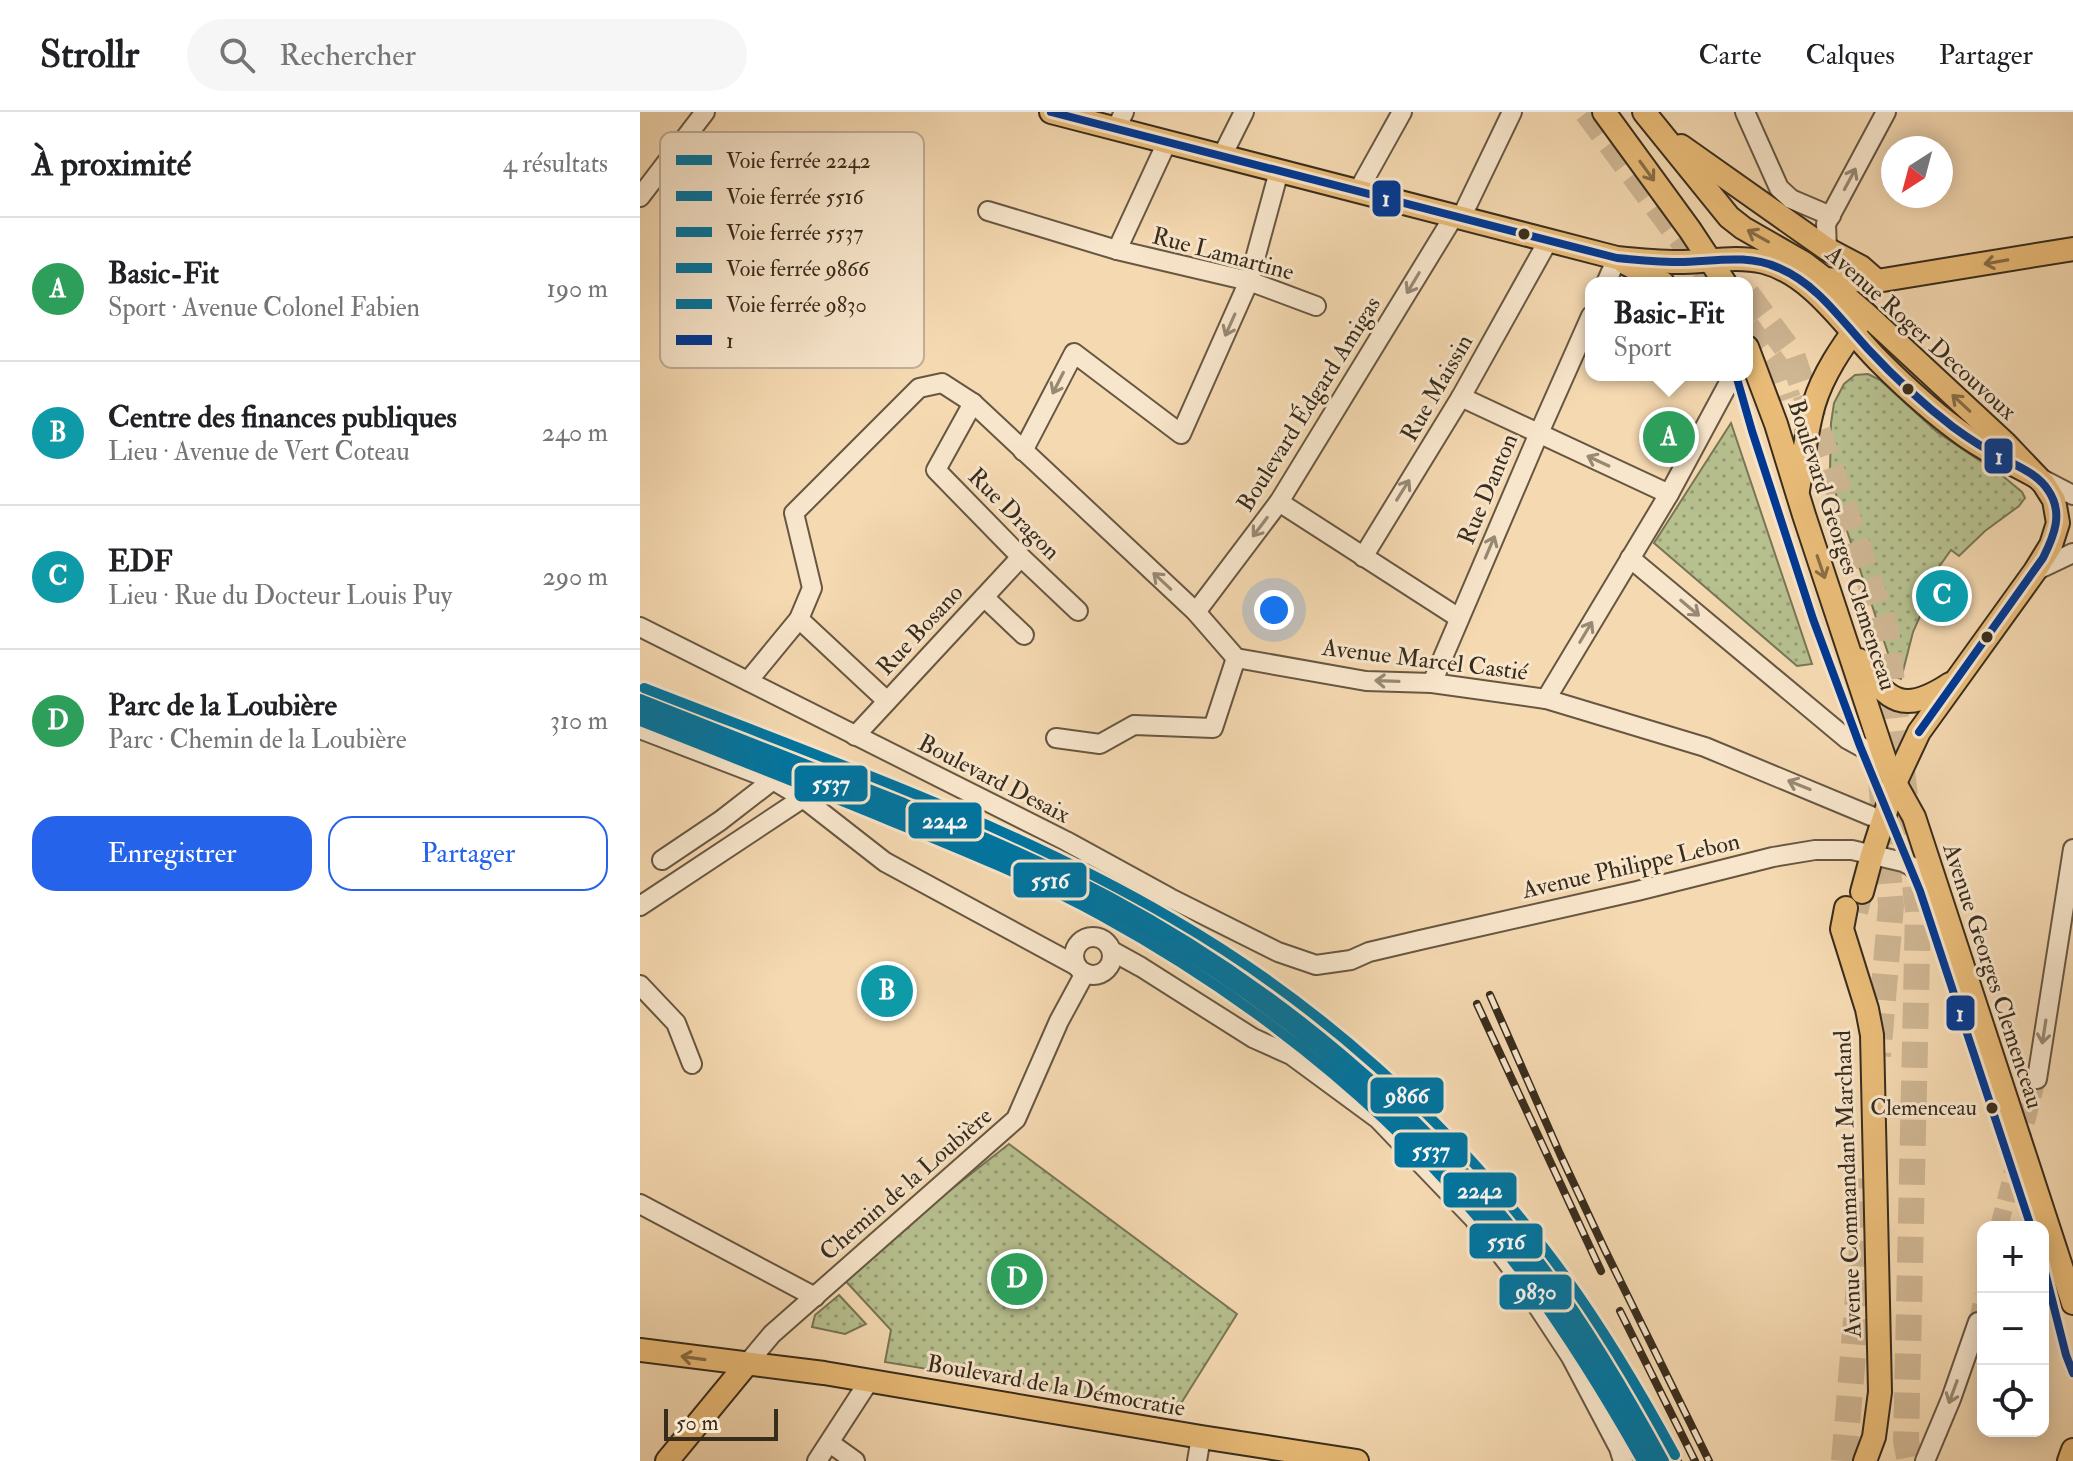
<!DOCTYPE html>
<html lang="fr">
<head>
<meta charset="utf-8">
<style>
  :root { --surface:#fff; --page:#f6f6f6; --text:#202124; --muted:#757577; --line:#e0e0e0; --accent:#2563eb }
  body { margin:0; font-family:"IM FELL Double Pica",serif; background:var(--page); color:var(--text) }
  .controls { position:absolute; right:24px; bottom:24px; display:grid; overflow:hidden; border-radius:16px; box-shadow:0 4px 20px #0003 }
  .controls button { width:72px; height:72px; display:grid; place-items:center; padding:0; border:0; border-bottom:2px solid var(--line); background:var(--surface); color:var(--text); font:40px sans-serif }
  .compass { position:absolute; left:1241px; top:24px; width:72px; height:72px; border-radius:50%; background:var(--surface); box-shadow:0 4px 20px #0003; rotate:216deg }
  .scale { position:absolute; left:24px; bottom:20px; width:114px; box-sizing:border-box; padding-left:8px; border:4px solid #382c1d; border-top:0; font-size:22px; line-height:28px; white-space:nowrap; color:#382c1d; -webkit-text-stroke:6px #f8e6cc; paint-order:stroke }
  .you { position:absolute; left:634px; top:498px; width:28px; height:28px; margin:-20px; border:6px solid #fff; border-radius:50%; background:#1a73e8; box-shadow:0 0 0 12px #1a73e833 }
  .badge { display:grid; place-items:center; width:52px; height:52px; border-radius:50%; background:var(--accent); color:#fff; font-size:26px; font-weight:700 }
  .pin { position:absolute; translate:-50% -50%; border:4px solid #fff; box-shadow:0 2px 8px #0006 }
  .popup { position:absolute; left:945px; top:165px; width:168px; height:104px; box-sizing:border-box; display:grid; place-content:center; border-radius:16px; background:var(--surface); filter:drop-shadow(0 2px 6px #0005); font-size:26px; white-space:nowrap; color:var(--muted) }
  .popup b { font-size:30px; color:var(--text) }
  .popup::after { content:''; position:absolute; left:50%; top:100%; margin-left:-16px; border:16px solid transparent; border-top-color:var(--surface) }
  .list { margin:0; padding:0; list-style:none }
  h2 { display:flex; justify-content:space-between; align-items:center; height:104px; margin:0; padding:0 32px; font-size:34px }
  h2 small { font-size:26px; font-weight:400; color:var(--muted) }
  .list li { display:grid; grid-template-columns:52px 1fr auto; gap:24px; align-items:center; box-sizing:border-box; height:144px; padding:0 32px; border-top:2px solid var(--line) }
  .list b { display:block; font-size:30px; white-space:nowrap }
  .list p { margin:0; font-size:26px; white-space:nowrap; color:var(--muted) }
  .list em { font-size:26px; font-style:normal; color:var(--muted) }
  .actions { display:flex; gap:16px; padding:24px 32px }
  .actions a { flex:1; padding:18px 0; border:2px solid var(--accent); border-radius:24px; text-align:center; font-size:28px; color:var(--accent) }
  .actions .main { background:var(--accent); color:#fff }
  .icon { flex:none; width:44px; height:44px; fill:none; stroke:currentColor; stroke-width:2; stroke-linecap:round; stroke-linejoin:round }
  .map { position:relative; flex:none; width:1433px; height:1349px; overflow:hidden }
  header { display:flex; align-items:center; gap:48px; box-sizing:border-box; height:112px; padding:0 40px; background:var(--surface); border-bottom:2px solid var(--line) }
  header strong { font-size:38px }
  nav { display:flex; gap:44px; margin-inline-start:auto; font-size:28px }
  .search { width:560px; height:72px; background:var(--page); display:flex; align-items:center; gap:20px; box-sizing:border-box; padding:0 28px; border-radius:44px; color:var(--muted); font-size:30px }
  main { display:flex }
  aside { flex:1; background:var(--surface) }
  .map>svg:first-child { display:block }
  .green { fill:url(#green-dots); stroke:#787656; stroke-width:2 }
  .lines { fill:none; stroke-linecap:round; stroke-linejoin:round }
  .minor-tunnel { stroke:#cfb693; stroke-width:18; stroke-dasharray:18 9; stroke-linecap:butt }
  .major-tunnel { stroke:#cfb693; stroke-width:22; stroke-dasharray:22 11; stroke-linecap:butt }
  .highway-tunnel { stroke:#cfb693; stroke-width:26; stroke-dasharray:26 13; stroke-linecap:butt }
  .minor-casing { stroke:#675742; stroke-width:22 }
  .major-casing { stroke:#382c1d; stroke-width:26 }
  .minor { stroke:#f8e6cc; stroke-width:18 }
  .major { stroke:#eabc78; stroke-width:22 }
  .rail-casing { stroke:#382c1d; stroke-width:8 }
  .rail { stroke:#f8e6cc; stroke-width:5; stroke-dasharray:15; stroke-linecap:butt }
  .bus-1-casing { stroke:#f8e6cc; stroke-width:14 }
  .bus-1 { stroke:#003893; stroke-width:8 }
  .rail-1-casing { stroke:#f8e6cc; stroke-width:16 }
  .rail-2-casing { stroke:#f8e6cc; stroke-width:16 }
  .rail-3-casing { stroke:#f8e6cc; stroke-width:16 }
  .rail-4-casing { stroke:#f8e6cc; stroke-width:16 }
  .rail-5-casing { stroke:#f8e6cc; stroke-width:16 }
  .rail-1 { stroke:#0075a1; stroke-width:10 }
  .rail-2 { stroke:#0075a1; stroke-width:10 }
  .rail-3 { stroke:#0075a1; stroke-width:10 }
  .rail-4 { stroke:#0075a1; stroke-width:10 }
  .rail-5 { stroke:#0075a1; stroke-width:10 }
  .oneway { stroke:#886d46 }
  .oneway2 { stroke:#988974 }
  .bus-dot { fill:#382c1d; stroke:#f8e6cc; stroke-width:3 }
  .labels { text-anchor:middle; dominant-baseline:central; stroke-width:6; stroke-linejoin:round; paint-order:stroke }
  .bus-label { font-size:22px; fill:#382c1d; stroke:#f8e6cc; text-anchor:end }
  .street-label { font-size:24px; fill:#382c1d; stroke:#f8e6cc }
  .key { fill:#f8e6cc; stroke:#beae98; stroke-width:2 }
  .key-label { font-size:22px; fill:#382c1d }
  .line-badge { stroke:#f8e6cc; stroke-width:3 }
  .badge-label { font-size:22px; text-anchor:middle; font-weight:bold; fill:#fff }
</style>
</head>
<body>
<header>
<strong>Strollr</strong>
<div class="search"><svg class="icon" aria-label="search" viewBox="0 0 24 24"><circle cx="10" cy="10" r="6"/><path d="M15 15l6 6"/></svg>Rechercher</div>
<nav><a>Carte</a><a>Calques</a><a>Partager</a></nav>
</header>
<main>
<aside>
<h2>À proximité<small>4 résultats</small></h2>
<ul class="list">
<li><span class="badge" style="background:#2e9e5b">A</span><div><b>Basic-Fit</b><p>Sport · Avenue Colonel Fabien</p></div><em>190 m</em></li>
<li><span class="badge" style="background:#0f9aa8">B</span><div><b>Centre des finances publiques</b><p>Lieu · Avenue de Vert Coteau</p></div><em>240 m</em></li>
<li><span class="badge" style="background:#0f9aa8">C</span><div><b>EDF</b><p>Lieu · Rue du Docteur Louis Puy</p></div><em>290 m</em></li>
<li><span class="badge" style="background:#2e9e5b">D</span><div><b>Parc de la Loubière</b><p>Parc · Chemin de la Loubière</p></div><em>310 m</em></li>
</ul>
<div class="actions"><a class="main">Enregistrer</a><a>Partager</a></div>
</aside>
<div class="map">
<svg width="1433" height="1349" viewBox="0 0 1433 1349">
  <defs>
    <pattern id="green-dots" width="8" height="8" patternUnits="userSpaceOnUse" patternTransform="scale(2)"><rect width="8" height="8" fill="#b7c08f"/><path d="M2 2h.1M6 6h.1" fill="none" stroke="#969c74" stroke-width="1.8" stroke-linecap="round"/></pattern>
  </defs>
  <rect width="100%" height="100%" fill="#f5d9b1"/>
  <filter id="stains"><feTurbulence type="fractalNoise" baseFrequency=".0025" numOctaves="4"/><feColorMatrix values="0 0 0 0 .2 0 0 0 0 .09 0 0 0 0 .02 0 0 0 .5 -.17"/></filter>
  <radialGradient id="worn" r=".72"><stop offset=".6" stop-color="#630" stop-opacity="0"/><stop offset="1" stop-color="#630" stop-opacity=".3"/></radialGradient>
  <!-- green -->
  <g class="green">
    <path d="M1228,262L1240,268L1297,320L1364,365L1382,380L1385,386L1379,394L1345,419L1319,444L1311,438L1277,486L1285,493L1273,520L1261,567L1256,565L1201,401L1190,360L1191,311L1194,291L1204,272L1215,263Z"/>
    <path d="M1091,311L1172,552L1157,554L1014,431Z"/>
    <path d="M369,1032L597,1202L535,1301L387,1275L368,1259L359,1269L245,1250L251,1218L201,1164Z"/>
    <path d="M199,1183L226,1212L205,1222L172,1215L175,1203Z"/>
  </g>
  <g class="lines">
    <!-- minor-tunnel -->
    <g class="minor-tunnel">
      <path d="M1359,1115L1397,967"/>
      <path d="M1338,1210L1343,1183"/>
    </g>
    <!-- major-tunnel -->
    <path class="major-tunnel" d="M1217,800L1222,780"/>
    <!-- highway-tunnel -->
    <g class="highway-tunnel">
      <path d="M947,0L1071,167"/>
      <path d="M1107,182L1152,243L1246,518L1278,799L1266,1329L1270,1349"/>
      <path d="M1107,215L1137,256L1148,287"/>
      <path d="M1238,629L1251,794L1238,944"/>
      <path d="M1204,1349L1228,1067"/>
    </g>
    <!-- minor casing -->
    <g class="minor-casing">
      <g id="minor">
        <path d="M1105,0L1139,76L1151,87L1191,104"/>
        <path d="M476,17L484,0"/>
        <path d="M582,44L604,0"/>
        <path d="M718,79L762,0"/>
        <path d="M0,85L65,0"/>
        <path d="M348,99L477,138L609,169L676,194"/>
        <path d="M821,106L872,0"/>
        <path d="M1187,137L1186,112L1246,0"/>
        <path d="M477,138L527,30"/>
        <path d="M966,171L977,146"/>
        <path d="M821,285L1029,382"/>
        <path d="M333,291L296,358L381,445L438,499"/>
        <path d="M383,339L434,241L541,322L609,169L639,59"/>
        <path d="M1400,366L1433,383"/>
        <path d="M639,390L819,506"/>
        <path d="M723,445L821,285L908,129"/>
        <path d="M990,446L1207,627L1245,648"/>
        <path d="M1395,459L1433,441"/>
        <path d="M344,485L384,523"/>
        <path d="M556,500L639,390L814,104"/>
        <path d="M159,507L247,589"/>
        <path d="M0,515L426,729L530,786L638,840L676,853L711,848L729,840L780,828L997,779L1133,745L1175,738H1212L1263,750L1271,754L1298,778"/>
        <path d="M108,569L159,507L172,476L154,401L279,276L302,271L333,291L556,500L596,546L726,569L792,571L906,587L1065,635L1231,704"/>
        <path d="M792,571L899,321L951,204"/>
        <path d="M906,587L1029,382L1093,263"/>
        <path d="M0,617L133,668L163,686L245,750L437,854"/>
        <path d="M215,624L381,445"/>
        <path d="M416,626L460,632L494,613L573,616L596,546"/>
        <path d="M22,748L80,709L133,668"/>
        <path d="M0,794L163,686"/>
        <circle cx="453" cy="844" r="19"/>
        <path d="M472,839L501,855L613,926L651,943L738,1007L834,1107L879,1166L931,1245L979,1336L983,1349"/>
        <path d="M0,873L36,911L52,952"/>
        <path d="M1397,967L1433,737"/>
        <path d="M0,1092L175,1185"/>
        <path d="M106,1253L132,1222L376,1007L419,909L445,861"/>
        <path d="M190,1331L215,1349"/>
        <path d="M177,1349L229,1269"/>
        <path d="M557,1349L561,1325"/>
        <path d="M1285,1349L1311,1287L1338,1210"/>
      </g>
    </g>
    <!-- major casing -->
    <g class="major-casing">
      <g id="major">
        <path d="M411,0L977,146C997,148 1018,150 1038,150C1067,150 1096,143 1124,150C1173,163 1205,215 1239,249C1265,275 1297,304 1327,325C1349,340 1373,352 1397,365"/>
        <path d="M964,0L1050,118L1085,171"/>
        <path d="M1004,0L1089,105L1103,116L1164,151L1185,167L1226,202L1365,331L1404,372L1414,388L1418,411L1411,433L1395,459L1279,620L1255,671L1232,743L1222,780"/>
        <path d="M1041,34L1187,137L1221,155L1237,169"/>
        <path d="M985,151L1023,171"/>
        <path d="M1180,167L1237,169L1433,137"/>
        <path d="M1107,235L1136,312L1164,403L1245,648L1255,671L1274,705L1433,1191"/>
        <path d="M1158,378C1163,350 1166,319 1174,292C1183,262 1202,235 1220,210"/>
        <path d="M1219,548C1248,590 1263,603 1310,572"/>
        <path d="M1206,796L1202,817L1227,897L1232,923L1240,1280L1234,1325L1225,1349"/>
        <path d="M0,1238L184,1261L561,1325L717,1349"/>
        <path d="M27,1349L106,1253"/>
        <path d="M1429,1349L1433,1338"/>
      </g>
    </g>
    <!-- minor -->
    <use href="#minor" class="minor"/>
    <!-- major -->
    <use href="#major" class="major"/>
    <!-- rail casing -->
    <g class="rail-casing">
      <g id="rail">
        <path d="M108,629C142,641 177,654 212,665C249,676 286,685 322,701C362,718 402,740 441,761C632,861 795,988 923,1162C967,1221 1004,1285 1038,1349"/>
        <path d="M850,883L920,1042L965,1138L1069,1349"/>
        <path d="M837,892L961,1159"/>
        <path d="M980,1199L1055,1349"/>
      </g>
    </g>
    <!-- rail -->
    <use href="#rail" class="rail"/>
    <!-- bus-1 casing -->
    <g class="bus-1-casing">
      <g id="bus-1">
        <path d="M411,0L977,146C997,148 1017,150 1038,150C1072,150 1106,141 1139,156C1177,172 1201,208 1228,237C1254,265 1283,292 1313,315C1328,326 1343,336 1359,344C1376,354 1397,361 1408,378C1424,401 1414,424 1403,446L1279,620"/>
        <path d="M1096,263L1112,319L1173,507L1220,634L1280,779L1391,1115"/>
        <path d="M1403,1152L1426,1243L1433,1261"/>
      </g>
    </g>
    <!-- bus-1 -->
    <use href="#bus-1" class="bus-1"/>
    <!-- rail-1 casing -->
    <g class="rail-1-casing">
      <path id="rail-1" d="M0,587C88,622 176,656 264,691C333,720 402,749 468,784C635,873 783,997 898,1148C946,1211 986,1279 1024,1349"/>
    </g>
    <!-- rail-2 casing -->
    <g class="rail-2-casing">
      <path id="rail-2" d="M0,600C89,635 178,669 266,705C354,741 442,780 524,829C738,957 892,1130 1010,1349"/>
    </g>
    <!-- rail-3 casing -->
    <g class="rail-3-casing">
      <path id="rail-3" d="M0,596C87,630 174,664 261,700C332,728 403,757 469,794C632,884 781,1006 893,1156C939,1218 978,1282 1016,1349"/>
    </g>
    <!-- rail-4 casing -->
    <g class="rail-4-casing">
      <path id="rail-4" d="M4,576C183,646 367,710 533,807C678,891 807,1007 908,1141C956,1204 997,1273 1035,1343"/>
    </g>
    <!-- rail-5 casing -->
    <g class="rail-5-casing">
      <path id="rail-5" d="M0,609C84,642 168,675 251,709C323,738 394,767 462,804C624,893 774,1015 885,1165C928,1224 966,1285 1002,1349"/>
    </g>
    <!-- rail-1 -->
    <use href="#rail-1" class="rail-1"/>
    <!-- rail-2 -->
    <use href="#rail-2" class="rail-2"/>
    <!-- rail-3 -->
    <use href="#rail-3" class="rail-3"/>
    <!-- rail-4 -->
    <use href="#rail-4" class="rail-4"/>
    <!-- rail-5 -->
    <use href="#rail-5" class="rail-5"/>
  </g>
  <!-- one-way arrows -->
  <defs><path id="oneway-shaft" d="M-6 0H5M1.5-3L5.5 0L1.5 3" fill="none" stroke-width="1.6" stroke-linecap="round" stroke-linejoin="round" transform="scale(2)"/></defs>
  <g class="oneway">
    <use href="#oneway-shaft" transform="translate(1007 59) rotate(54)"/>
    <use href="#oneway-shaft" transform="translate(1118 124) rotate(-151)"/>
    <use href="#oneway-shaft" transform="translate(1356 150) rotate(170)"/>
    <use href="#oneway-shaft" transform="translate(1321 291) rotate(-137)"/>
    <use href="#oneway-shaft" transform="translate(1181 455) rotate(71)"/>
    <use href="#oneway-shaft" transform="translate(53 1246) rotate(-172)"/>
  </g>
  <g class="oneway2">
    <use href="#oneway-shaft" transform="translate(1210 67) rotate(-62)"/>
    <use href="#oneway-shaft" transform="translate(773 171) rotate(121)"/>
    <use href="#oneway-shaft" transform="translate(590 213) rotate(114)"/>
    <use href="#oneway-shaft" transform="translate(418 271) rotate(117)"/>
    <use href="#oneway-shaft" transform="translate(958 349) rotate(-155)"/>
    <use href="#oneway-shaft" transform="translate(763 378) rotate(-58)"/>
    <use href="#oneway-shaft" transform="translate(620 415) rotate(127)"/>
    <use href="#oneway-shaft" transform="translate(850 435) rotate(-67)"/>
    <use href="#oneway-shaft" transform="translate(522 469) rotate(-137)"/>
    <use href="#oneway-shaft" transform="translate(1050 496) rotate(40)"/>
    <use href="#oneway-shaft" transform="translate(946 520) rotate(-59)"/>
    <use href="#oneway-shaft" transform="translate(747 569) rotate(-178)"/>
    <use href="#oneway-shaft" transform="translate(1159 673) rotate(-158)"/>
    <use href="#oneway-shaft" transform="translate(1404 920) rotate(99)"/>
    <use href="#oneway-shaft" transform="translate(1313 1280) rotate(110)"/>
  </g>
  <!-- markers -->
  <g class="bus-dot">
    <circle cx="884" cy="122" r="7"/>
    <circle cx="1268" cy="277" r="7"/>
    <circle cx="1347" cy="525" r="7"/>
    <circle cx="1352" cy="996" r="7"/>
  </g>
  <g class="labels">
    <!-- bus labels -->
    <g class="bus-label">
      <text x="1337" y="996">Clemenceau</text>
    </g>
    <!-- street labels -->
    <g class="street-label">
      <text transform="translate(583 142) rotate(15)">Rue Lamartine</text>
      <text transform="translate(1281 221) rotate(42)">Avenue Roger Decouvoux</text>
      <text transform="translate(797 276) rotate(-60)">Rue Maissin</text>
      <text transform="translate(669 292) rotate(-58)">Boulevard Édgard Amigas</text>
      <text transform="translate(848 377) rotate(-67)">Rue Danton</text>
      <text transform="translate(374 402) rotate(45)">Rue Dragon</text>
      <text transform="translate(1202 433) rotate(72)">Boulevard Georges Clemenceau</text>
      <text transform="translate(280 518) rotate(-47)">Rue Bosano</text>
      <text transform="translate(785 548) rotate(7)">Avenue Marcel Castié</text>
      <text transform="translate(354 667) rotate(27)">Boulevard Desaix</text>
      <text transform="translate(991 754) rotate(-13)">Avenue Philippe Lebon</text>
      <text transform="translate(1353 864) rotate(72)">Avenue Georges Clemenceau</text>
      <text transform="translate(266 1072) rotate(-41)">Chemin de la Loubière</text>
      <text transform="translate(1208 1072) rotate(-92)">Avenue Commandant Marchand</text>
      <text transform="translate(416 1274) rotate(10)">Boulevard de la Démocratie</text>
    </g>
  </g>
  <!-- legend -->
  <rect x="20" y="20" width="264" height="236" rx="12" class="key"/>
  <rect x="36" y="43" width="36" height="10" fill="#0075a1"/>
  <rect x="36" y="79" width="36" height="10" fill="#0075a1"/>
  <rect x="36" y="115" width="36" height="10" fill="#0075a1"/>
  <rect x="36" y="151" width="36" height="10" fill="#0075a1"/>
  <rect x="36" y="187" width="36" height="10" fill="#0075a1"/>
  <rect x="36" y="223" width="36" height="10" fill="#003893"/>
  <g class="key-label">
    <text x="86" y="56">Voie ferrée 2242</text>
    <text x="86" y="92">Voie ferrée 5516</text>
    <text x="86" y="128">Voie ferrée 5537</text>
    <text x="86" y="164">Voie ferrée 9866</text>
    <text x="86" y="200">Voie ferrée 9830</text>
    <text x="86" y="236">1</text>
  </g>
  <g class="line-badge">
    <rect x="731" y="67" width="31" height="39" rx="8" fill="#003893"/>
    <rect x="1343" y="325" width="31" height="38" rx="8" fill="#003893"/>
    <rect x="153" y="652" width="76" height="39" rx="8" fill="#0075a1"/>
    <rect x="267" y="689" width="76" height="39" rx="8" fill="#0075a1"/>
    <rect x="372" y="749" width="76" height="38" rx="8" fill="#0075a1"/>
    <rect x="1305" y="882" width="31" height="38" rx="8" fill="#003893"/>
    <rect x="729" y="964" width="76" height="39" rx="8" fill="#0075a1"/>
    <rect x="753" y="1019" width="76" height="38" rx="8" fill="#0075a1"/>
    <rect x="802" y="1059" width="76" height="38" rx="8" fill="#0075a1"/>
    <rect x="828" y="1110" width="76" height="38" rx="8" fill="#0075a1"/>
    <rect x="858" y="1161" width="75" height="38" rx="8" fill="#0075a1"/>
  </g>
  <g class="badge-label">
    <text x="746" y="94">1</text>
    <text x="1359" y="352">1</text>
    <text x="191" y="679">5537</text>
    <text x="305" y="716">2242</text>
    <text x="410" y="776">5516</text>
    <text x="1320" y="909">1</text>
    <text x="767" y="991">9866</text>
    <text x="791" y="1046">5537</text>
    <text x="840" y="1086">2242</text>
    <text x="866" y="1137">5516</text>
    <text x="896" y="1187">9830</text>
  </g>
  <rect width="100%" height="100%" filter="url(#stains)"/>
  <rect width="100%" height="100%" fill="url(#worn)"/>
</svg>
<div class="controls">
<button>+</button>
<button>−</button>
<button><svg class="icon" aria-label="locate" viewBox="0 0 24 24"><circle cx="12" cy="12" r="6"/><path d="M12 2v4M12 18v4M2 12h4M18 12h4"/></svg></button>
</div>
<svg class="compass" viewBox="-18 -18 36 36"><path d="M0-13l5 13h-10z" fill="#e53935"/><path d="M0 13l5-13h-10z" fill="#757577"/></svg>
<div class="scale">50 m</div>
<div class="you"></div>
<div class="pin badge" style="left:1029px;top:325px;background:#2e9e5b">A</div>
<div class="popup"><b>Basic-Fit</b>Sport</div>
<div class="pin badge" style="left:247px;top:879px;background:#0f9aa8">B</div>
<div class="pin badge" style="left:1302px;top:484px;background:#0f9aa8">C</div>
<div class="pin badge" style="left:377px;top:1167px;background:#2e9e5b">D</div>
</div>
</main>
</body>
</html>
